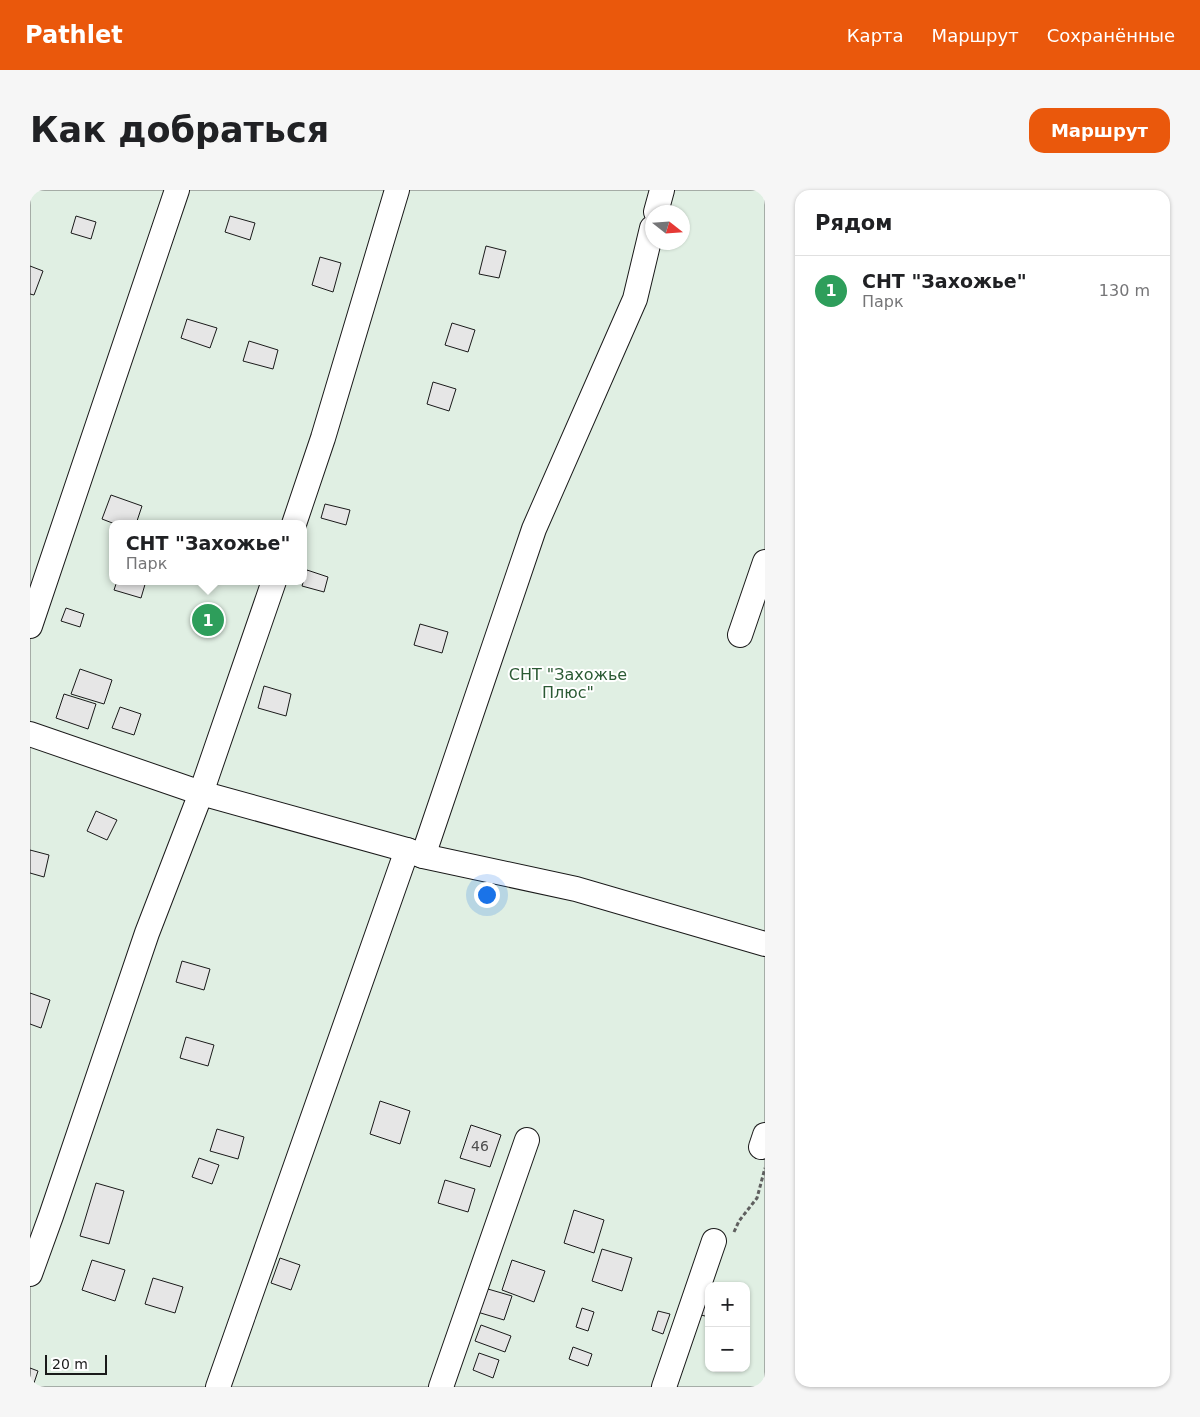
<!DOCTYPE html>
<html lang="ru">
<head>
<meta charset="utf-8">
<style>
  :root { --surface:#fff; --page:#f6f6f6; --text:#202124; --muted:#757577; --line:#e0e0e0; --accent:#ea580c }
  body { margin:0; font-family:"DejaVu Sans",sans-serif; background:var(--page); color:var(--text) }
  .controls { position:absolute; right:15px; bottom:15px; display:grid; overflow:hidden; border-radius:10px; box-shadow:0 1px 4px #0004 }
  .controls button { width:45px; height:45px; display:grid; place-items:center; padding:0; border:0; border-bottom:1px solid var(--line); background:var(--surface); color:var(--text); font:25px sans-serif }
  .compass { position:absolute; left:615px; top:15px; width:45px; height:45px; border-radius:50%; background:var(--surface); box-shadow:0 1px 4px #0004; rotate:107deg }
  .scale { position:absolute; left:15px; bottom:12px; width:62px; box-sizing:border-box; padding-left:5px; border:2px solid #1a1a1a; border-top:0; font-size:14px; line-height:18px; white-space:nowrap; color:#1a1a1a; -webkit-text-stroke:4px #fff; paint-order:stroke }
  .you { position:absolute; left:456px; top:704px; width:18px; height:18px; margin:-12px; border:4px solid #fff; border-radius:50%; background:#1a73e8; box-shadow:0 0 0 8px #1a73e833 }
  .badge { display:grid; place-items:center; width:32px; height:32px; border-radius:50%; background:var(--accent); color:#fff; font-size:16px; font-weight:700 }
  .pin { position:absolute; translate:-50% -50%; border:2px solid #fff; box-shadow:0 1px 5px #0006 }
  .popup { position:absolute; left:79px; top:330px; width:198px; height:65px; box-sizing:border-box; display:grid; place-content:center; border-radius:10px; background:var(--surface); filter:drop-shadow(0 1px 4px #0005); font-size:16px; white-space:nowrap; color:var(--muted) }
  .popup b { font-size:19px; color:var(--text) }
  .popup::after { content:''; position:absolute; left:50%; top:100%; margin-left:-10px; border:10px solid transparent; border-top-color:var(--surface) }
  .list { margin:0; padding:0; list-style:none }
  h2 { display:flex; justify-content:space-between; align-items:center; height:65px; margin:0; padding:0 20px; font-size:21px }
  h2 small { font-size:16px; font-weight:400; color:var(--muted) }
  .list li { display:grid; grid-template-columns:32px 1fr auto; gap:15px; align-items:center; box-sizing:border-box; height:70px; padding:0 20px; border-top:1px solid var(--line) }
  .list b { display:block; font-size:19px; white-space:nowrap }
  .list p { margin:0; font-size:16px; white-space:nowrap; color:var(--muted) }
  .list em { font-size:16px; font-style:normal; color:var(--muted) }
  .map { position:relative; flex:none; width:735px; height:1197px; overflow:hidden; border-radius:15px }
  header { display:flex; align-items:center; gap:30px; box-sizing:border-box; height:70px; padding:0 25px; background:var(--accent); color:#fff }
  header strong { font-size:24px }
  nav { display:flex; gap:28px; margin-inline-start:auto; font-size:18px }
  .intro { display:flex; align-items:center; justify-content:space-between; box-sizing:border-box; height:120px; padding:0 30px }
  h1 { margin:0; font-size:35px }
  .button { padding:12px 22px; border-radius:15px; background:var(--accent); color:#fff; font-size:18px; font-weight:700 }
  main { display:flex; gap:30px; padding:0 30px }
  aside { flex:1; background:var(--surface); border-radius:15px; box-shadow:0 1px 4px #0004 }
  .map>svg:first-child { display:block }
  .green { fill:#e0efe3; stroke:#6a6a6a; fill-rule:evenodd }
  .building { fill:#e6e6e6; stroke:#1a1a1a }
  .lines { fill:none; stroke-linecap:round; stroke-linejoin:round }
  .minor-casing { stroke:#1a1a1a; stroke-width:26 }
  .path { stroke:#5f5f5f; stroke-width:3; stroke-dasharray:4 2.5; stroke-linecap:butt }
  .minor { stroke:#fff; stroke-width:24 }
  .labels { text-anchor:middle; dominant-baseline:central; stroke-width:4; stroke-linejoin:round; paint-order:stroke }
  .number-label { font-size:14px; fill:#4d4d4d }
  .park-label { font-size:16px; fill:#2b5a34; stroke:#fff }
</style>
</head>
<body>
<header>
<strong>Pathlet</strong>
<nav><a>Карта</a><a>Маршрут</a><a>Сохранённые</a></nav>
</header>
<div class="intro"><h1>Как добраться</h1><a class="button">Маршрут</a></div>
<main>
<div class="map">
<svg width="735" height="1197" viewBox="0 0 735 1197">
  <rect width="100%" height="100%" fill="#fff"/>
  <!-- green -->
  <path class="green" d="M0,0H735V1197H0ZM622,22H652V52H622ZM83,334H273V391H83ZM679,1096H716V1178H679Z"/>
  <!-- building -->
  <g class="building">
    <path d="M46,26L66,32L61,49L41,43Z"/>
    <path d="M200,26L225,33L220,50L195,42Z"/>
    <path d="M456,56L476,61L469,88L449,84Z"/>
    <path d="M290,67L311,73L303,102L282,95Z"/>
    <path d="M0,76L13,81L4,105L0,104Z"/>
    <path d="M157,129L187,138L180,158L151,148Z"/>
    <path d="M422,133L445,140L438,162L415,155Z"/>
    <path d="M219,151L248,160L243,179L213,171Z"/>
    <path d="M403,192L426,199L419,221L397,214Z"/>
    <path d="M81,305L112,316L106,334H85L72,329Z"/>
    <path d="M295,314L320,320L316,335L291,328Z"/>
    <path d="M277,380L298,387L294,402L272,396Z"/>
    <path d="M87,391H116L111,408L84,400Z"/>
    <path d="M36,418L54,424L50,437L31,431Z"/>
    <path d="M390,434L418,442L412,463L384,455Z"/>
    <path d="M50,479L82,490L74,514L41,504Z"/>
    <path d="M234,496L261,504L256,526L228,518Z"/>
    <path d="M34,504L66,514L58,539L26,528Z"/>
    <path d="M90,517L111,524L104,545L82,538Z"/>
    <path d="M66,621L87,630L77,650L57,641Z"/>
    <path d="M0,660L19,665L14,687L0,683Z"/>
    <path d="M152,771L180,779L174,800L146,792Z"/>
    <path d="M0,803L20,810L11,838L0,834Z"/>
    <path d="M156,847L184,855L178,876L150,868Z"/>
    <path d="M350,911L380,921L370,954L340,944Z"/>
    <path d="M441,935L471,945L460,977L430,968Z"/>
    <path d="M187,939L214,947L208,969L180,961Z"/>
    <path d="M169,968L189,975L182,994L162,987Z"/>
    <path d="M415,990L445,999L438,1022L408,1013Z"/>
    <path d="M66,993L94,1001L79,1054L50,1046Z"/>
    <path d="M544,1020L574,1030L564,1063L534,1053Z"/>
    <path d="M572,1059L602,1068L592,1101L562,1091Z"/>
    <path d="M250,1068L270,1075L261,1100L241,1093Z"/>
    <path d="M62,1070L95,1080L85,1111L52,1100Z"/>
    <path d="M482,1070L515,1081L504,1112L472,1100Z"/>
    <path d="M123,1088L153,1097L145,1123L115,1114Z"/>
    <path d="M451,1097L482,1106L474,1130L444,1121Z"/>
    <path d="M677,1105L679,1106V1127L671,1125Z"/>
    <path d="M552,1118L564,1122L558,1141L546,1137Z"/>
    <path d="M628,1121L640,1124L633,1144L622,1140Z"/>
    <path d="M451,1135L481,1146L475,1162L445,1151Z"/>
    <path d="M543,1157L562,1164L558,1176L539,1169Z"/>
    <path d="M449,1163L469,1170L463,1188L443,1180Z"/>
    <path d="M0,1178L8,1181L4,1193L0,1192Z"/>
  </g>
  <g class="lines">
    <!-- minor casing -->
    <g class="minor-casing">
      <g id="minor">
        <path d="M626,22L632,0"/>
        <path d="M264,334L293,248L367,0"/>
        <path d="M0,436L147,0"/>
        <path d="M710,445L735,372"/>
        <path d="M0,544L171,603L377,660L393,666L546,699L735,754"/>
        <path d="M393,666L504,339L605,109L622,38"/>
        <path d="M731,957L735,945"/>
        <path d="M0,1084L21,1026L117,743L171,603L244,391"/>
        <path d="M188,1197L377,660"/>
        <path d="M411,1197L497,950"/>
        <path d="M634,1197L684,1051"/>
      </g>
    </g>
    <!-- path -->
    <path class="path" d="M704,1042L709,1031L727,1008L735,978"/>
    <!-- minor -->
    <use href="#minor" class="minor"/>
  </g>
  <g class="labels">
    <!-- number labels -->
    <g class="number-label">
      <text x="450" y="956">46</text>
    </g>
    <!-- park labels -->
    <g class="park-label">
      <text x="538" y="484">СНТ "Захожье<tspan x="538" dy="18">Плюс"</tspan></text>
    </g>
  </g>
</svg>
<div class="controls">
<button>+</button>
<button>−</button>
</div>
<svg class="compass" viewBox="-18 -18 36 36"><path d="M0-13l5 13h-10z" fill="#e53935"/><path d="M0 13l5-13h-10z" fill="#757577"/></svg>
<div class="scale">20 m</div>
<div class="you"></div>
<div class="pin badge" style="left:178px;top:430px;background:#2e9e5b">1</div>
<div class="popup"><b>СНТ &quot;Захожье&quot;</b>Парк</div>
</div>
<aside>
<h2>Рядом<small></small></h2>
<ul class="list">
<li><span class="badge" style="background:#2e9e5b">1</span><div><b>СНТ &quot;Захожье&quot;</b><p>Парк</p></div><em>130 m</em></li>
</ul>
</aside>
</main>
</body>
</html>
